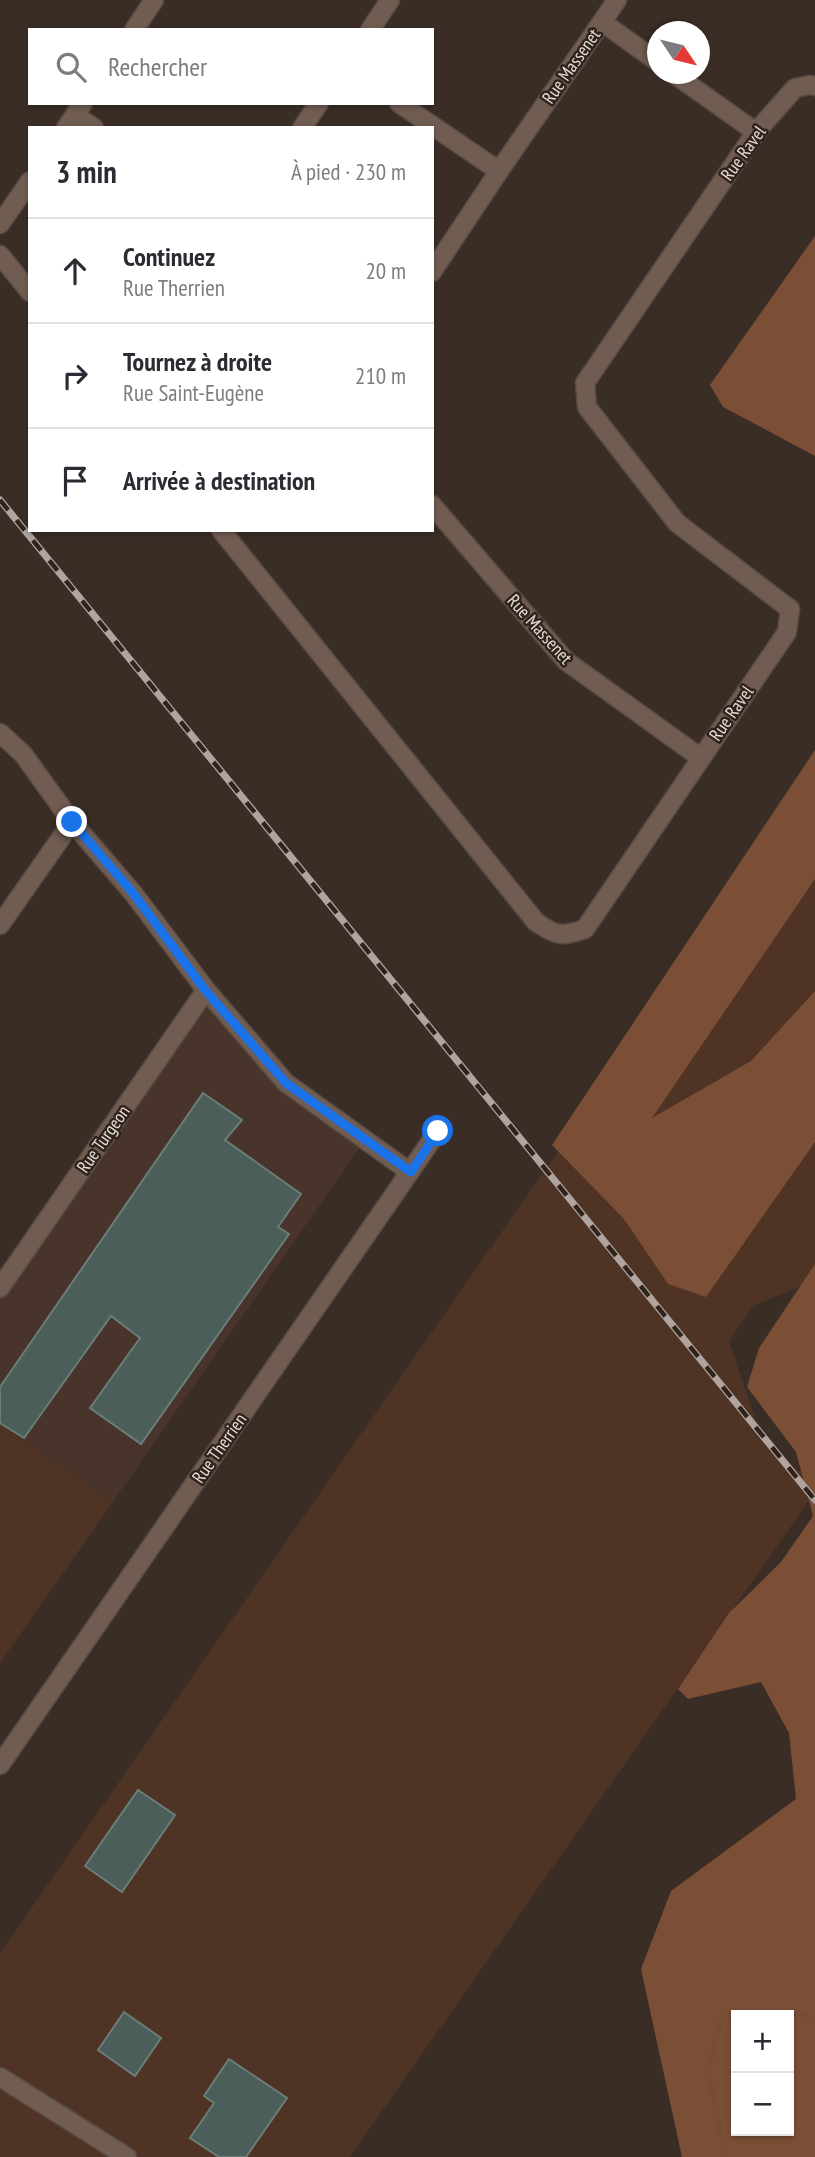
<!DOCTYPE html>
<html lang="fr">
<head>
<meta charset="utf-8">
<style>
  :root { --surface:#fff; --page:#f7f7f7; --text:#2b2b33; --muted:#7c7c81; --line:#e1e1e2 }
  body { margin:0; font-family:"PT Sans Narrow",sans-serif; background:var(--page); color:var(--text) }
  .controls { position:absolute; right:21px; bottom:21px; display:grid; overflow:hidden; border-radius:0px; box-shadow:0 2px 5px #0004 }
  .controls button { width:63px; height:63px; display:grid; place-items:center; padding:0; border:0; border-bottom:2px solid var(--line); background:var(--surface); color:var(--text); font:35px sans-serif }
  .compass { position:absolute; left:647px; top:21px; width:63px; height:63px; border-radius:50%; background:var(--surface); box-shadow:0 2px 5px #0004; rotate:125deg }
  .stop { position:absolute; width:21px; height:21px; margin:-16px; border:5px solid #1a73e8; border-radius:50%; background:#fff }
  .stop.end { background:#1a73e8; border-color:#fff; box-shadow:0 2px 7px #0008 }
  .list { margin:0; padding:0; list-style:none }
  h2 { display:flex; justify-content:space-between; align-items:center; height:91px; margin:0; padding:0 28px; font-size:30px }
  h2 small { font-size:23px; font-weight:400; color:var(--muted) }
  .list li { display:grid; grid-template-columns:46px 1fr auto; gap:21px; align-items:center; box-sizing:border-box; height:105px; padding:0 28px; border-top:2px solid var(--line) }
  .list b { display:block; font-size:26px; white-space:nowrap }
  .list p { margin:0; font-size:23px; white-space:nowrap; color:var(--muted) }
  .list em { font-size:23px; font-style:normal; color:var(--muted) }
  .icon { flex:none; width:38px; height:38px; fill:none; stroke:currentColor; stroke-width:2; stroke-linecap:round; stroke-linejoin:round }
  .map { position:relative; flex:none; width:815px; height:2157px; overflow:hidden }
  .search { position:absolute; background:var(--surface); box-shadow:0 2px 5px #0004; left:28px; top:28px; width:406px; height:77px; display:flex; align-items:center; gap:18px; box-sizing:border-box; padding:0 24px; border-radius:0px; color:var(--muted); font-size:26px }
  .panel { position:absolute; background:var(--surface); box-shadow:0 2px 5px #0004; left:28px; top:126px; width:406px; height:406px; border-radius:0px }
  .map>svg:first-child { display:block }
  .built { fill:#48342a }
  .green { fill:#4f3324 }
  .forest { fill:#7b4e36; fill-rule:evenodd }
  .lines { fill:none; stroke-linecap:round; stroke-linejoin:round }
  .stream { stroke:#794c35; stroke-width:4.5 }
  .building { fill:#4b5e59; stroke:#6a7d78; stroke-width:2 }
  .minor-casing { stroke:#564942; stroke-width:21 }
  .tertiary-casing { stroke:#564942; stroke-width:21 }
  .minor { stroke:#705c51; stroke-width:18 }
  .tertiary { stroke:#705c51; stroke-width:18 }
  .rail-casing { stroke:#afa49f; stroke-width:7 }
  .rail { stroke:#30231c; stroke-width:4.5; stroke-dasharray:13; stroke-linecap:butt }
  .route { stroke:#1a73e8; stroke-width:9 }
  .labels { text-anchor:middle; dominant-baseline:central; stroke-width:5; stroke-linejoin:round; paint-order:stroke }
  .street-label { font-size:18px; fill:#e6dcd8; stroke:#30231c }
</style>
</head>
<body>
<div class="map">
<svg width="815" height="2157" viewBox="0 0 815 2157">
  <rect width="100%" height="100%" fill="#3a2d26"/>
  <!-- built -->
  <path class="built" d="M206,990L286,1083L365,1140L113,1502L0,1424V1288Z"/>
  <!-- green -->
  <g class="green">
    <path d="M815,799V1274L808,1284L754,1305L729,1341L763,1441L815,1484V1492L350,2157H0V1953L532,1188Z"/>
    <path d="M0,1424L113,1502L0,1663Z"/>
  </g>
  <!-- forest -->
  <g class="forest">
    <path d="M815,236V456L723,407L710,385Z"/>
    <path d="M815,750V879L652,1118L751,1061L815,991V1142L706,1297L668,1284L624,1219L552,1145Z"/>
    <path d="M815,1264V2157H682L641,1969L671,1891L796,1799L789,1733L761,1682L688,1699L678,1689L729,1613L781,1562L813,1516L796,1452L747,1387L759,1348ZM736,2015H789V2131H736Z"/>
  </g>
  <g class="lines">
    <!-- stream -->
    <g class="stream">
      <path d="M742,2015L793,2011L815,2019"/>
      <path d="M725,2157L708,2071L721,2017L736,2016"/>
    </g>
  </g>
  <!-- building -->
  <g class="building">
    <path d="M203,1093L242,1120L225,1140L301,1194L278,1227L289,1234L141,1444L90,1408L140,1338L111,1316L24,1438L0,1423V1387Z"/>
    <path d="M138,1790L175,1815L122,1892L85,1866Z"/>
    <path d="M124,2012L161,2038L135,2076L98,2050Z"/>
    <path d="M229,2059L287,2098L246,2157H219L190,2138L214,2103L204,2096Z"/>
  </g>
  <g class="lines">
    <!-- minor casing -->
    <g class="minor-casing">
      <g id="minor">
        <path d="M602,22L658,62"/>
        <path d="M134,30L154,0"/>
        <path d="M370,30L390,0"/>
        <path d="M674,74L756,132"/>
        <path d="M399,103L499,171"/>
        <path d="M75,115L94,128"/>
        <path d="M66,128L83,103"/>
        <path d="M302,128L319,103"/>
        <path d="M0,224L30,181"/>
        <path d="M0,255L30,292"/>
        <path d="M432,272L499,171L617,0"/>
        <path d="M432,505L566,661L701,758"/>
        <path d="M221,530L536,922C556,936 562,937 585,929L787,632L790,609L677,523L587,407L585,383L756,132L795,88L810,85L815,86"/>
        <path d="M0,733L23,754L72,822L133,893L206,990L286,1083L410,1172"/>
        <path d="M0,925L72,822"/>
        <path d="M0,1288L206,990"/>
        <path d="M0,1765L438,1131"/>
      </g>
    </g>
    <!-- tertiary casing -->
    <g class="tertiary-casing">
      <path id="tertiary" d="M0,2077L127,2157"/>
    </g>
    <!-- minor -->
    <use href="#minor" class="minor"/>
    <!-- tertiary -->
    <use href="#tertiary" class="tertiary"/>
    <!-- rail casing -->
    <g class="rail-casing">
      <path id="rail" d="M0,500L815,1500"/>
    </g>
    <!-- rail -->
    <use href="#rail" class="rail"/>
  </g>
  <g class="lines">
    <!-- route -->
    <path class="route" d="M72,822L133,893L205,990L286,1083L411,1172L438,1131"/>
  </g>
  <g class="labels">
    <!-- street labels -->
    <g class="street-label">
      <text transform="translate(571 66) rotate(-55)">Rue Massenet</text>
      <text transform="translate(743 153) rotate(-54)">Rue Ravel</text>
      <text transform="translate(540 629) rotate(48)">Rue Massenet</text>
      <text transform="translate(731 713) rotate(-55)">Rue Ravel</text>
      <text transform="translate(103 1139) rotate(-55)">Rue Turgeon</text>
      <text transform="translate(219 1448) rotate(-55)">Rue Therrien</text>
    </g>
  </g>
</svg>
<div class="controls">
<button>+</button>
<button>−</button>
</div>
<svg class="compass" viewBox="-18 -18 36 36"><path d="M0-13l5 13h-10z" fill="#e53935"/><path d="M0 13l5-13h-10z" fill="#7c7c81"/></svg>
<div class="stop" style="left:438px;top:1131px"></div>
<div class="stop end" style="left:72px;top:822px"></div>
<div class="search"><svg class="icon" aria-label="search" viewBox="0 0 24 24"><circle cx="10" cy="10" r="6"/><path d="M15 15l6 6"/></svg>Rechercher</div>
<section class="panel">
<h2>3 min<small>À pied · 230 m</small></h2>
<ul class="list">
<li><svg class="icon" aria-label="ahead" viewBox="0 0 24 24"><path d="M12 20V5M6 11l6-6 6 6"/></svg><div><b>Continuez</b><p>Rue Therrien</p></div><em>20 m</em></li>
<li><svg class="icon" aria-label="right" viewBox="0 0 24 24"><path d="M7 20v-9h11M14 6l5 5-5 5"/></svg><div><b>Tournez à droite</b><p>Rue Saint-Eugène</p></div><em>210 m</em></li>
<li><svg class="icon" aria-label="arrive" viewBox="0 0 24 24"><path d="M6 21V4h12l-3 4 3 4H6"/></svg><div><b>Arrivée à destination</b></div></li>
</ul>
</section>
</div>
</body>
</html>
